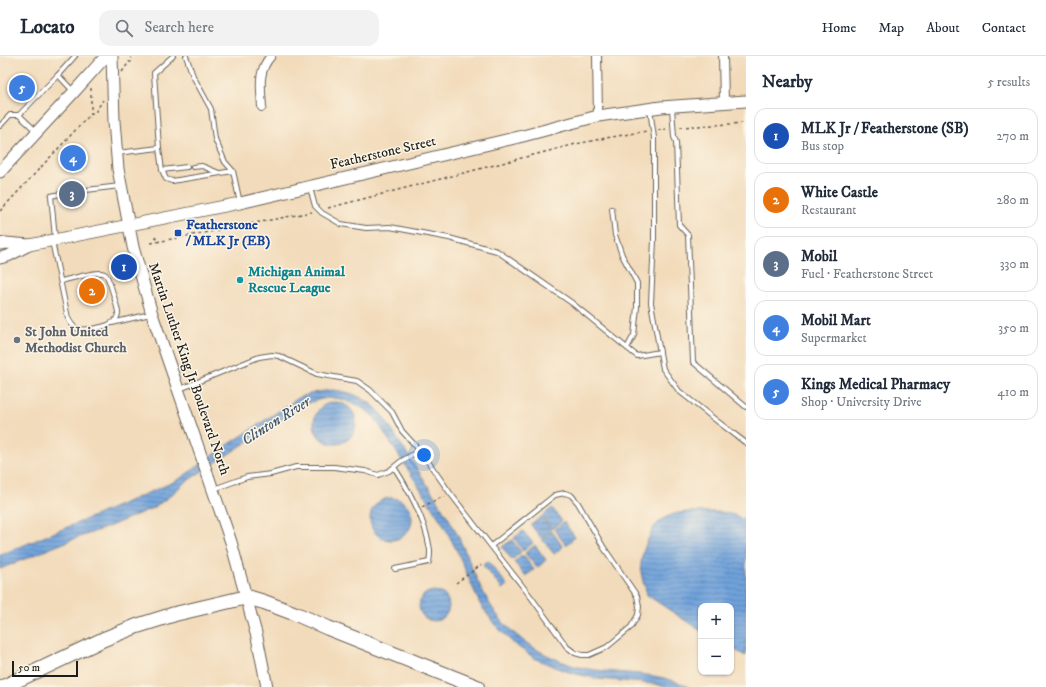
<!DOCTYPE html>
<html lang="en">
<head>
<meta charset="utf-8">
<style>
  :root { --surface:#fff; --page:#f2f2f3; --text:#1f2937; --muted:#747a83; --line:#e0e1e3; --accent:#b5179e }
  body { margin:0; font-family:"IM FELL DW Pica",serif; background:var(--page); color:var(--text) }
  .controls { position:absolute; right:12px; bottom:12px; display:grid; overflow:hidden; border-radius:8px; box-shadow:0 1px 3px #0004 }
  .controls button { width:36px; height:36px; display:grid; place-items:center; padding:0; border:0; border-bottom:1px solid var(--line); background:var(--surface); color:var(--text); font:20px sans-serif }
  .scale { position:absolute; left:12px; bottom:10px; width:66px; box-sizing:border-box; padding-left:4px; border:2px solid #1c1c1c; border-top:0; font-size:11px; line-height:14px; white-space:nowrap; color:#1c1c1c; -webkit-text-stroke:3px #fcf5e5; paint-order:stroke }
  .you { position:absolute; left:424px; top:399px; width:14px; height:14px; margin:-10px; border:3px solid #fff; border-radius:50%; background:#1a73e8; box-shadow:0 0 0 6px #1a73e833 }
  .badge { display:grid; place-items:center; width:26px; height:26px; border-radius:50%; background:var(--accent); color:#fff; font-size:13px; font-weight:700 }
  .pin { position:absolute; translate:-50% -50%; border:2px solid #fff; box-shadow:0 1px 4px #0006 }
  .list { margin:0; padding:0; list-style:none }
  h2 { display:flex; justify-content:space-between; align-items:center; height:52px; margin:0; padding:0 16px; font-size:17px }
  h2 small { font-size:13px; font-weight:400; color:var(--muted) }
  .list li { display:grid; grid-template-columns:26px 1fr auto; gap:12px; align-items:center; box-sizing:border-box; height:56px; margin:0 8px 8px; padding:0 8px; border:1px solid var(--line); border-radius:12px }
  .list b { display:block; font-size:15px; white-space:nowrap }
  .list p { margin:0; font-size:13px; white-space:nowrap; color:var(--muted) }
  .list em { font-size:13px; font-style:normal; color:var(--muted) }
  .icon { flex:none; width:22px; height:22px; fill:none; stroke:currentColor; stroke-width:2; stroke-linecap:round; stroke-linejoin:round }
  .map { position:relative; flex:none; width:746px; height:631px; overflow:hidden }
  header { display:flex; align-items:center; gap:24px; box-sizing:border-box; height:56px; padding:0 20px; background:var(--surface); border-bottom:1px solid var(--line) }
  header strong { font-size:19px }
  nav { display:flex; gap:22px; margin-inline-start:auto; font-size:14px }
  .search { width:280px; height:36px; background:var(--page); display:flex; align-items:center; gap:10px; box-sizing:border-box; padding:0 14px; border-radius:12px; color:var(--muted); font-size:15px }
  main { display:flex }
  aside { flex:1; background:var(--surface) }
  .map>svg:first-child { display:block }
  .water { fill:url(#water-rules); stroke:#465f7c }
  .lines { fill:none; stroke-linecap:round; stroke-linejoin:round }
  .lane-casing { stroke:#675f54; stroke-width:6 }
  .street-casing { stroke:#675f54; stroke-width:10 }
  .secondary-casing { stroke:#675f54; stroke-width:13 }
  .highway-casing { stroke:#675f54; stroke-width:16 }
  .path { stroke:#675f54; stroke-width:1.5; stroke-dasharray:3 3; stroke-linecap:butt }
  .lane { stroke:#fff; stroke-width:4 }
  .street { stroke:#fff; stroke-width:8 }
  .secondary { stroke:#fff; stroke-width:11 }
  .highway { stroke:#fff; stroke-width:14 }
  .transit-dot { fill:#1a4fb4; stroke:#fcf5e5; stroke-width:1.5 }
  .culture-dot { fill:#0f9aa8; stroke:#fcf5e5; stroke-width:1.5 }
  .worship-dot { fill:#6b7280; stroke:#fcf5e5; stroke-width:1.5 }
  .labels { text-anchor:middle; dominant-baseline:central; stroke-width:3; stroke-linejoin:round; paint-order:stroke }
  .street-label { font-size:14px; fill:#1c1c1c; stroke:#fcf5e5 }
  .transit-label { font-size:14px; font-weight:bold; fill:#164399; stroke:#fcf5e5; text-anchor:start }
  .culture-label { font-size:14px; font-weight:bold; fill:#0d838f; stroke:#fcf5e5; text-anchor:start }
  .worship-label { font-size:14px; font-weight:bold; fill:#5b616d; stroke:#fcf5e5; text-anchor:start }
  .water-label { font-size:15px; font-style:italic; fill:#425872; stroke:#fcf5e5 }
</style>
</head>
<body>
<header>
<strong>Locato</strong>
<div class="search"><svg class="icon" aria-label="search" viewBox="0 0 24 24"><circle cx="10" cy="10" r="6"/><path d="M15 15l6 6"/></svg>Search here</div>
<nav><a>Home</a><a>Map</a><a>About</a><a>Contact</a></nav>
</header>
<main>
<div class="map">
<svg width="746" height="631" viewBox="0 0 746 631">
  <defs>
    <pattern id="water-rules" width="6" height="5" patternUnits="userSpaceOnUse"><rect width="6" height="5" fill="#70a2db"/><path d="M0 2.5h6" fill="none" stroke="#5b83b1"/></pattern>
  </defs>
  <rect width="100%" height="100%" fill="#fcf5e5"/>
  <filter id="ink" filterUnits="userSpaceOnUse"><feTurbulence type="fractalNoise" baseFrequency=".025" numOctaves="2"/><feDisplacementMap in="SourceGraphic" scale="8" xChannelSelector="R" yChannelSelector="G"/><feConvolveMatrix kernelMatrix="1 2 1 2 8 2 1 2 1" color-interpolation-filters="sRGB"/></filter>
  <filter id="wash" filterUnits="userSpaceOnUse"><feTurbulence type="fractalNoise" baseFrequency=".012" numOctaves="4" result="noise"/><feDisplacementMap in="SourceGraphic" scale="16" xChannelSelector="R" yChannelSelector="G"/><feGaussianBlur stdDeviation="0.9" result="paint"/><feColorMatrix in="noise" values="0 0 0 0 0 0 0 0 0 0 0 0 0 0 0 0 0 1.4 0 .05"/><feComposite in="paint" operator="in"/></filter>
  <g filter="url(#wash)">
    <rect width="100%" height="100%" fill="#f2dbbb"/>
    <!-- water -->
    <g class="water">
      <path d="M333,334C350,335 368,343 380,356C403,392 427,427 449,463C464,488 472,517 487,543C502,571 527,591 556,603C569,609 583,613 597,614C619,617 642,617 664,622C672,624 681,627 689,631H667L655,628L598,623L572,617L560,613L536,603L514,588L495,569L480,548L457,495L443,468L374,361C369,356 363,352 356,349C353,348 350,346 347,345C334,339 317,343 304,349L184,427L170,440L155,451L108,471L71,484L0,513V499L94,460L178,424L225,391L300,341L317,336Z"/>
      <circle cx="335" cy="367" r="21"/>
      <circle cx="391" cy="463" r="21"/>
      <path d="M552,452L562,465L552,473L542,460Z"/>
      <path d="M720,456C730,457 738,460 746,465V600L731,592V550H701V575L647,539C646,532 643,528 642,521C639,511 642,498 646,488C648,484 650,478 652,474C667,451 696,456 720,456Z"/>
      <path d="M541,461L551,474L541,482L531,469Z"/>
      <path d="M564,466L575,481L566,489L554,474Z"/>
      <path d="M523,475L533,487L523,495L514,482Z"/>
      <path d="M552,475L563,491L554,498L542,483Z"/>
      <path d="M512,484L521,496L512,504L502,491Z"/>
      <path d="M535,489L546,504L537,512L525,497Z"/>
      <path d="M523,499L534,514L525,520L514,506Z"/>
      <path d="M488,505L507,529L502,533L483,509Z"/>
      <circle cx="434" cy="550" r="15"/>
    </g>
  </g>
  <g filter="url(#ink)">
    <g class="lines">
      <!-- lane casing -->
      <g class="lane-casing">
        <g id="lane">
          <path d="M186,0L193,20L211,53L215,83L225,106L233,115L240,147"/>
          <path d="M58,19L73,35"/>
          <path d="M672,52L674,81L676,86L679,169L688,179L693,306L746,351"/>
          <path d="M650,53L654,82V184L651,247L663,313L679,335L717,365L746,387"/>
          <path d="M0,70L10,59H19"/>
          <path d="M37,76L19,59L58,19L75,0"/>
          <path d="M159,92L162,114L166,123L172,125L233,115"/>
          <path d="M117,97L159,92L154,17L173,0"/>
          <path d="M193,111L202,110L219,117"/>
          <path d="M162,114L187,111"/>
          <path d="M310,132L315,150L322,157L341,168L366,172L390,171L449,182L497,195L572,247L627,292L637,300L660,296"/>
          <path d="M78,135L120,130"/>
          <path d="M612,153L615,179L622,199L637,227V251L634,279L627,292"/>
          <path d="M55,182L51,140L65,137"/>
          <path d="M52,185L68,262C70,266 72,270 76,272C83,276 111,271 116,263C117,262 118,258 118,257C118,253 109,222 106,219C105,218 102,217 101,217C92,216 71,223 61,225"/>
          <path d="M112,267L150,258"/>
          <path d="M180,333L259,301L272,299L279,300L317,318L357,325L370,334L392,356L402,375L422,397L450,437L491,490L531,541L567,591L575,597L582,599H589L607,591L631,571L638,559L639,550L637,540L604,492L578,447L571,439L565,437L555,439L491,490"/>
          <path d="M394,411C409,434 426,466 430,494C430,498 430,502 429,506L395,513"/>
          <path d="M214,433L247,421L271,418L296,411H334L365,415L378,419L389,415L400,406L420,394"/>
        </g>
      </g>
      <!-- street casing -->
      <g class="street-casing">
        <g id="street">
          <path d="M597,0L598,60"/>
          <path d="M723,0L724,46"/>
          <path d="M262,51C261,33 257,15 271,0"/>
        </g>
      </g>
      <!-- secondary casing -->
      <g class="secondary-casing">
        <g id="secondary">
          <path d="M112,0L114,65L118,113L133,191L152,258L231,486L257,581L267,631"/>
          <path d="M0,116L74,36L106,0"/>
          <path d="M0,188L6,187L29,189L240,147L523,80L598,60L661,51L746,45"/>
          <path d="M0,202L8,200L29,189"/>
        </g>
      </g>
      <!-- highway casing -->
      <g class="highway-casing">
        <path id="highway" d="M3,631L104,583L137,570L175,558L247,541L264,546L296,558L328,572L477,631"/>
      </g>
      <!-- path -->
      <g class="path">
        <path d="M122,16L129,6H131V0"/>
        <path d="M91,32V58"/>
        <path d="M680,71L746,67"/>
        <path d="M658,74L666,73"/>
        <path d="M328,152L576,88L611,81L647,75"/>
        <path d="M0,155L83,66L91,58L96,55L103,44"/>
        <path d="M155,180L159,186"/>
        <path d="M151,187L312,156"/>
        <path d="M422,451L444,440"/>
        <path d="M456,527L481,509"/>
      </g>
      <!-- lane -->
      <use href="#lane" class="lane"/>
      <!-- street -->
      <use href="#street" class="street"/>
      <!-- secondary -->
      <use href="#secondary" class="secondary"/>
      <!-- highway -->
      <use href="#highway" class="highway"/>
    </g>
  </g>
  <!-- markers -->
  <rect class="transit-dot" x="174" y="173" width="8" height="8" rx="2"/>
  <circle class="culture-dot" cx="240" cy="224" r="4"/>
  <circle class="worship-dot" cx="17" cy="284" r="4"/>
  <g class="labels">
    <!-- street labels -->
    <g class="street-label">
      <text transform="translate(383 97) rotate(-13)">Featherstone Street</text>
      <text transform="translate(189 313) rotate(71)">Martin Luther King Jr Boulevard North</text>
    </g>
    <!-- transit labels -->
    <g class="transit-label">
      <text x="186" y="169">Featherstone<tspan x="186" dy="16">/ MLK Jr (EB)</tspan></text>
    </g>
    <!-- culture labels -->
    <g class="culture-label">
      <text x="248" y="216">Michigan Animal<tspan x="248" dy="16">Rescue League</tspan></text>
    </g>
    <!-- worship labels -->
    <g class="worship-label">
      <text x="25" y="276">St John United<tspan x="25" dy="16">Methodist Church</tspan></text>
    </g>
    <!-- water labels -->
    <g class="water-label">
      <text transform="translate(276 365) rotate(-32)">Clinton River</text>
    </g>
  </g>
</svg>
<div class="controls">
<button>+</button>
<button>−</button>
</div>
<div class="scale">50 m</div>
<div class="you"></div>
<div class="pin badge" style="left:124px;top:211px;background:#1a4fb4">1</div>
<div class="pin badge" style="left:92px;top:235px;background:#e8710a">2</div>
<div class="pin badge" style="left:72px;top:138px;background:#5c6f8a">3</div>
<div class="pin badge" style="left:73px;top:102px;background:#3f7fe0">4</div>
<div class="pin badge" style="left:22px;top:32px;background:#3f7fe0">5</div>
</div>
<aside>
<h2>Nearby<small>5 results</small></h2>
<ul class="list">
<li><span class="badge" style="background:#1a4fb4">1</span><div><b>MLK Jr / Featherstone (SB)</b><p>Bus stop</p></div><em>270 m</em></li>
<li><span class="badge" style="background:#e8710a">2</span><div><b>White Castle</b><p>Restaurant</p></div><em>280 m</em></li>
<li><span class="badge" style="background:#5c6f8a">3</span><div><b>Mobil</b><p>Fuel · Featherstone Street</p></div><em>330 m</em></li>
<li><span class="badge" style="background:#3f7fe0">4</span><div><b>Mobil Mart</b><p>Supermarket</p></div><em>350 m</em></li>
<li><span class="badge" style="background:#3f7fe0">5</span><div><b>Kings Medical Pharmacy</b><p>Shop · University Drive</p></div><em>410 m</em></li>
</ul>
</aside>
</main>
</body>
</html>
